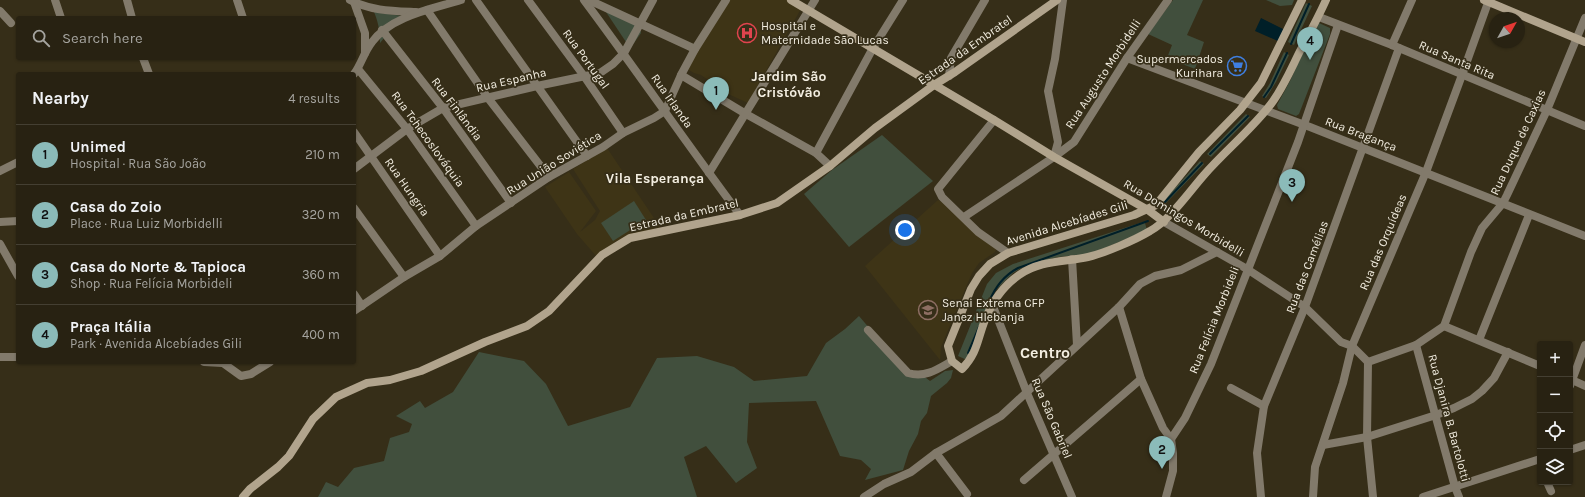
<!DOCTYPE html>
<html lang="en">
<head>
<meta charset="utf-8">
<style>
  :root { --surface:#282212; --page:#302a1b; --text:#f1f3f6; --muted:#a5a49f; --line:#443f32; --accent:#8bbbb9 }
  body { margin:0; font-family:Karla,sans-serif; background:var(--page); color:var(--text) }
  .controls { position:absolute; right:12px; bottom:12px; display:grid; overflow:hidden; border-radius:4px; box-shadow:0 1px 3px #0004 }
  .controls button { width:36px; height:36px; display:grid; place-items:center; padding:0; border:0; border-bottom:1px solid var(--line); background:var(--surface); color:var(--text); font:20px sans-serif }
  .compass { position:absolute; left:1489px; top:12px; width:36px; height:36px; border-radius:50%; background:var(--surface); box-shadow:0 1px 3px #0004; rotate:50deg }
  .you { position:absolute; left:905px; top:230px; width:14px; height:14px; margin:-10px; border:3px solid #fff; border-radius:50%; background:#1a73e8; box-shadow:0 0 0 6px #1a73e833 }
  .badge { display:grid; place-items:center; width:26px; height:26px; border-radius:50%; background:var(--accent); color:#111; font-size:13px; font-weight:700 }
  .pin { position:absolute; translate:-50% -33px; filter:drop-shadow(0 1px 2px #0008) }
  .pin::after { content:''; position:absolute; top:21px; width:14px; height:12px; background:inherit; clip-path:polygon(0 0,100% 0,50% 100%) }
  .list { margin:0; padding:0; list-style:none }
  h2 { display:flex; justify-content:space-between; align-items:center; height:52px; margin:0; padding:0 16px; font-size:17px }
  h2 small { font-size:13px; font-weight:400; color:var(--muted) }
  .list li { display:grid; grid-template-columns:26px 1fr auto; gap:12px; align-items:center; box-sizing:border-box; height:60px; padding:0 16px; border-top:1px solid var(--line) }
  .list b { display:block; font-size:15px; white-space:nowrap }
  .list p { margin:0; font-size:13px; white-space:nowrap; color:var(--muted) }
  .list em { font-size:13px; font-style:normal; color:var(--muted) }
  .icon { flex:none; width:22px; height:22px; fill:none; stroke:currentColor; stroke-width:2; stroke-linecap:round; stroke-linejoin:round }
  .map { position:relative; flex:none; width:1585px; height:497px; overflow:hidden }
  .search { position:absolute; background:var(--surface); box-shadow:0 1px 3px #0004; left:16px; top:16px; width:340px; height:44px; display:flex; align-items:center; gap:10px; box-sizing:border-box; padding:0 14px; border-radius:4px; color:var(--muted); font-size:15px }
  .panel { position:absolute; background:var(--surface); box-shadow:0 1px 3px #0004; left:16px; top:72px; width:340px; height:292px; border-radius:4px }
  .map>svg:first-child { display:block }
  .built { fill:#3e3416 }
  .green { fill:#414f3d }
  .water { fill:#001f28 }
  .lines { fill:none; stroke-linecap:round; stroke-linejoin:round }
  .stream { stroke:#001f28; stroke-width:2 }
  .street { stroke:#827a6b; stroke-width:8 }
  .secondary { stroke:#b1a48d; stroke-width:8 }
  .labels { text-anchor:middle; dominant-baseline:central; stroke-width:3.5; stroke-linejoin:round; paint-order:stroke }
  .poi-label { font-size:12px; fill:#f3eee1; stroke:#362e18; text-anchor:start }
  .street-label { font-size:12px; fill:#f3eee1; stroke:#362e18 }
  .quarter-label { font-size:14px; font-weight:bold; fill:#f3eee1; stroke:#362e18 }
  .district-label { font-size:16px; font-weight:bold; fill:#f3eee1; stroke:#362e18 }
</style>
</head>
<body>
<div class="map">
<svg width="1585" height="497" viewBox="0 0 1585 497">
  <rect width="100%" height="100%" fill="#362e18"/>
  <!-- built -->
  <g class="built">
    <path d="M727,0H790L802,7L748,103L728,94L701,75L694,73L687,69Z"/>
    <path d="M607,148L660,227L616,241L597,257L577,234L545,187L569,172L596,211L580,232L595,220L600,211L573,169Z"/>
    <path d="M938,200L950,206L996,249L995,252L979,263L972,273L941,347L940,360L865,266Z"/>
  </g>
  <!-- green -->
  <g class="green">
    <path d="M1173,0H1203L1187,35L1204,42L1195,69L1167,58L1172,45L1148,34Z"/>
    <path d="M1266,0H1294L1292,5L1280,6Z"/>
    <path d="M1306,3L1312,6L1294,45L1288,42Z"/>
    <path d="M373,10L382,13L402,16L380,43C380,31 378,20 373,10Z"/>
    <path d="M608,10L640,28L641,33L634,43L628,45L606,12Z"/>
    <path d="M1319,23L1330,28V34L1299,114L1296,116L1278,109L1277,105L1290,81L1315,26Z"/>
    <path d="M1284,52L1289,55L1276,82L1266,98L1262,96L1270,83Z"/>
    <path d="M1246,114L1250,117L1211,157L1207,154Z"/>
    <path d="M882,135L933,181L849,247L804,194L832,170Z"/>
    <path d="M1200,161L1204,164L1163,206L1160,204Z"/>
    <path d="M634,201L646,220L613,241L601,223Z"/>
    <path d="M1143,222L1145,223L1147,230L1091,254L1058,257L1025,266L1013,273L996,290L992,296L967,360L958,356L987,284L996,273L1013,264Z"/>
    <path d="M859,316L906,371L921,374L930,381L945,371L953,370L951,378L947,383L931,396L927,413L921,421L918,434L909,451L903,470L865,480L871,469L861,460L840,456L816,401L749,403L747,442L757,468L736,483L706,446L684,457L697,497H318L326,482L338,487L354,468L384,461L390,438L409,432L412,424L396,416L420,401L425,408L453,392L479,352L524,361L546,384L568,426L630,407L657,358L697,356L734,367L754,381L807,376L826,343L845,329Z"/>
  </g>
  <!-- water -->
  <path class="water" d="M1261,18L1285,30L1280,42L1255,31Z"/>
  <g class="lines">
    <!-- stream -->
    <g class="stream">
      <path d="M1291,44L1309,4"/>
      <path d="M1264,97L1271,87L1287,53"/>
      <path d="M1210,154L1248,116"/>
      <path d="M1163,204L1202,163"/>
      <path d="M989,302C995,287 1003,276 1018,268L1148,221"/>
      <path d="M968,353L979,327"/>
    </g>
    <!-- street -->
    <g class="street">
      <path d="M55,0L61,18"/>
      <path d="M127,0L132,18"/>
      <path d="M237,0L243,18"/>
      <path d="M350,0C371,11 393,11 416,12"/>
      <path d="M476,0L587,156"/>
      <path d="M528,0L584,76L623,133"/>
      <path d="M584,0C637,71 687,144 740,215"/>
      <path d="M589,0L695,49"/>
      <path d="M354,2L365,33V53"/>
      <path d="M427,10L488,98L549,177"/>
      <path d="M0,11L11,23"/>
      <path d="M1319,17L1392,45L1585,126"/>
      <path d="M382,30L443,108L511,203"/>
      <path d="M1392,45L1412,0"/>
      <path d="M143,58L149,74"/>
      <path d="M1127,58L1310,127L1585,236"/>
      <path d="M358,69L407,129L476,226"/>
      <path d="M354,74C361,65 364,52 372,42C391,16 432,9 461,0"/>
      <path d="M681,75L746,114L816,153L830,166"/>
      <path d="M949,76L951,58L985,0"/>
      <path d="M994,120L938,189L942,197L978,232L1008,253"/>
      <path d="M354,132L440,256"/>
      <path d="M816,153L873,48L903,0"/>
      <path d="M1054,157L1058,142L1048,91L1055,59L1063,0"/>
      <path d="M354,169L407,129L443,108L537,86L600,73L613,64L624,53L653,0"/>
      <path d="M0,171L18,162"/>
      <path d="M709,173L815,0"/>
      <path d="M354,208L404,277"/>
      <path d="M964,217L1054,157L1074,142L1127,58L1168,0"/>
      <path d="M0,222L18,221"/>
      <path d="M1164,222L1247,269L1305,307L1341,342L1352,346L1368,362"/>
      <path d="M0,244L18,276"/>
      <path d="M1072,259L1077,345"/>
      <path d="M354,294L362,306"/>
      <path d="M992,304L1027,393L1072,497"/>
      <path d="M1119,307L1141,379L1163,428L1171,439L1173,453V471L1166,497"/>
      <path d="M354,311L404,277L440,256L476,226L549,177L603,147L623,133L654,118L665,111L681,75L695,49L726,0"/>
      <path d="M1444,326L1540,366"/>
      <path d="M868,330L908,373C926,378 938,369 952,361"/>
      <path d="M1479,340L1529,215"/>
      <path d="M1416,345L1455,487L1459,497"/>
      <path d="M0,357H18"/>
      <path d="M204,362L223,363"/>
      <path d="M1368,362L1416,345L1444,326L1471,252L1482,228L1503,203L1507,195L1547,110L1585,18"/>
      <path d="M1368,362L1367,437L1373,497"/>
      <path d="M223,363L241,376L251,374L270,362"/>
      <path d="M1570,379L1585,386"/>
      <path d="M1570,386L1585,345"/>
      <path d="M1231,388L1264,406"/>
      <path d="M1171,439L1185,418L1211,364L1298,142L1338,25"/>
      <path d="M1323,445L1367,437L1436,415L1454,408L1472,399L1482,391L1494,378L1508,352"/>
      <path d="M1570,450L1585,445"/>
      <path d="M936,453L967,494"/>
      <path d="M1024,480L1141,379"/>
      <path d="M1547,482L1551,491"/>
      <path d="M864,497L884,484L911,472L936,453L1001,416L1119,307L1140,284L1155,276L1181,270L1217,252"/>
      <path d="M1261,497L1257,453L1264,406L1305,307L1399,48"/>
      <path d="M1313,497L1315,467L1343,383L1352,346L1426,172L1462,75L1489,0"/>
      <path d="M1423,497L1540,459"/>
    </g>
    <!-- secondary -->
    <g class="secondary">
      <path d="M791,0L994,120L1054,157L1148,210L1164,222"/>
      <path d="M1302,0L1261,83L1240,110L1199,152L1156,205L1134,215L1008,253L990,264L979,276L971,289L948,346L952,361L962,369C978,352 977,340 985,320C992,302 1003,286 1019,275C1040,260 1065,262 1088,257C1105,253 1135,240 1150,231C1169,221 1189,192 1204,175C1225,151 1251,130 1271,104C1283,88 1291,69 1300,51C1309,34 1318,18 1326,0"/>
      <path d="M1484,0L1585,42"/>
      <path d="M243,497L250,489L278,467L289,456L313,419L336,397L367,383L390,380L421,371L485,342L527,326L549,311L602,255L630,238L740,215L777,203L830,166L875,128L934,85L955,72L1057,0"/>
    </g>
  </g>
  <!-- icons -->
  <defs>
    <g id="hospital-ring" transform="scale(1)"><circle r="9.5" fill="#362e18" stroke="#e0444e" stroke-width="1.5"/><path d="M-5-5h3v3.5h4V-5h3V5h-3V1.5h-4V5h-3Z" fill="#e0444e"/></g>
    <g id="supermarket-ring" transform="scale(1)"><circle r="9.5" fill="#362e18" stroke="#3f7fe0" stroke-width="1.5"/><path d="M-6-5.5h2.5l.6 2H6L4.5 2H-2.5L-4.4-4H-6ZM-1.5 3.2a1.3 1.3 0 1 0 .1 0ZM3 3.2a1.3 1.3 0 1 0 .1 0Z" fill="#3f7fe0"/></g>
    <g id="university-ring" transform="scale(1)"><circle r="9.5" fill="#362e18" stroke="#8d6e63" stroke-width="1.5"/><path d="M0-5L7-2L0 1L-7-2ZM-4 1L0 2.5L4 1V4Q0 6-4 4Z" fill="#8d6e63"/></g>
  </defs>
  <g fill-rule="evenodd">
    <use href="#hospital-ring" x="747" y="33"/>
    <use href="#supermarket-ring" x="1237" y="66"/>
    <use href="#university-ring" x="928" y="310"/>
  </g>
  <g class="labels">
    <!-- poi labels -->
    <g class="poi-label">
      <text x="761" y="26">Hospital e<tspan x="761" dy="14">Maternidade São Lucas</tspan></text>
      <text x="1223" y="59" text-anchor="end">Supermercados<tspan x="1223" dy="14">Kurihara</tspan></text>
      <text x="942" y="303">Senai Extrema CFP<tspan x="942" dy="14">Janez Hlebanja</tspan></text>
    </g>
    <!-- street labels -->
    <g class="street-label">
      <text transform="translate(965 50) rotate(-35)">Estrada da Embratel</text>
      <text transform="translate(586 59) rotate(54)">Rua Portugal</text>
      <text transform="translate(1457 60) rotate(23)">Rua Santa Rita</text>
      <text transform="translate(1103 74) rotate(-57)">Rua Augusto Morbidelli</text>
      <text transform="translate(511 80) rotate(-13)">Rua Espanha</text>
      <text transform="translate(672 101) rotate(55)">Rua Irlanda</text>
      <text transform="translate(457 109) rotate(53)">Rua Finlândia</text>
      <text transform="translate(1361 134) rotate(21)">Rua Bragança</text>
      <text transform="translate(428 139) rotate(54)">Rua Tchecoslováquia</text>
      <text transform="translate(1518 142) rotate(-65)">Rua Duque de Caxias</text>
      <text transform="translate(554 163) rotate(-32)">Rua União Soviética</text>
      <text transform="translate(407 187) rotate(55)">Rua Hungria</text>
      <text transform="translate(684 215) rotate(-13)">Estrada da Embratel</text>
      <text transform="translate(1184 218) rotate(31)">Rua Domingos Morbidelli</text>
      <text transform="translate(1067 223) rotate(-17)">Avenida Alcebíades Gili</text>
      <text transform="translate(1383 242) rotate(-67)">Rua das Orquídeas</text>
      <text transform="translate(1307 267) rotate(-69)">Rua das Camélias</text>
      <text transform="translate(1214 320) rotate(-68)">Rua Felícia Morbideli</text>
      <text transform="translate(1052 418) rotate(67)">Rua São Gabriel</text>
      <text transform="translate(1449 418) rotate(75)">Rua Djanira B. Bartolotti</text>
    </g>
    <!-- quarter labels -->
    <g class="quarter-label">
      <text x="789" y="76">Jardim São<tspan x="789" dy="16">Cristóvão</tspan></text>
      <text x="655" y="178">Vila Esperança</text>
    </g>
    <!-- district labels -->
    <g class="district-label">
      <text x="1045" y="352">Centro</text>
    </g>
  </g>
</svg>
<div class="controls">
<button>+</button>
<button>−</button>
<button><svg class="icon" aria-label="locate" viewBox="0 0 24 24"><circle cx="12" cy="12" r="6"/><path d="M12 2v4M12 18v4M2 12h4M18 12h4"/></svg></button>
<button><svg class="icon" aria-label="layers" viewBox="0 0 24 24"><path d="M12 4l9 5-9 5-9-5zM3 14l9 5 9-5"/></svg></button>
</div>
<svg class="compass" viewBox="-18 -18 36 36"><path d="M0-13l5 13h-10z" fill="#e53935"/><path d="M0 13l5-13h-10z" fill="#a5a49f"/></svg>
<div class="you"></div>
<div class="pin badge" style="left:716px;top:110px">1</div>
<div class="pin badge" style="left:1162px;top:469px">2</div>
<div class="pin badge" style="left:1292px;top:202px">3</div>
<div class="pin badge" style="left:1310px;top:60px">4</div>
<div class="search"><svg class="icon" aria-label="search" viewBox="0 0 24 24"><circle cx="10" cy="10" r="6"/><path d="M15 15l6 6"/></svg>Search here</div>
<section class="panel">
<h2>Nearby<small>4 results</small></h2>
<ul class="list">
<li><span class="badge">1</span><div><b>Unimed</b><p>Hospital · Rua São João</p></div><em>210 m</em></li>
<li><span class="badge">2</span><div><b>Casa do Zoio</b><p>Place · Rua Luiz Morbidelli</p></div><em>320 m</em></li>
<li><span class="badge">3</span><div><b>Casa do Norte &amp; Tapioca</b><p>Shop · Rua Felícia Morbideli</p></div><em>360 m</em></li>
<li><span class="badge">4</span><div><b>Praça Itália</b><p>Park · Avenida Alcebíades Gili</p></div><em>400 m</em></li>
</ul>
</section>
</div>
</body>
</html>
